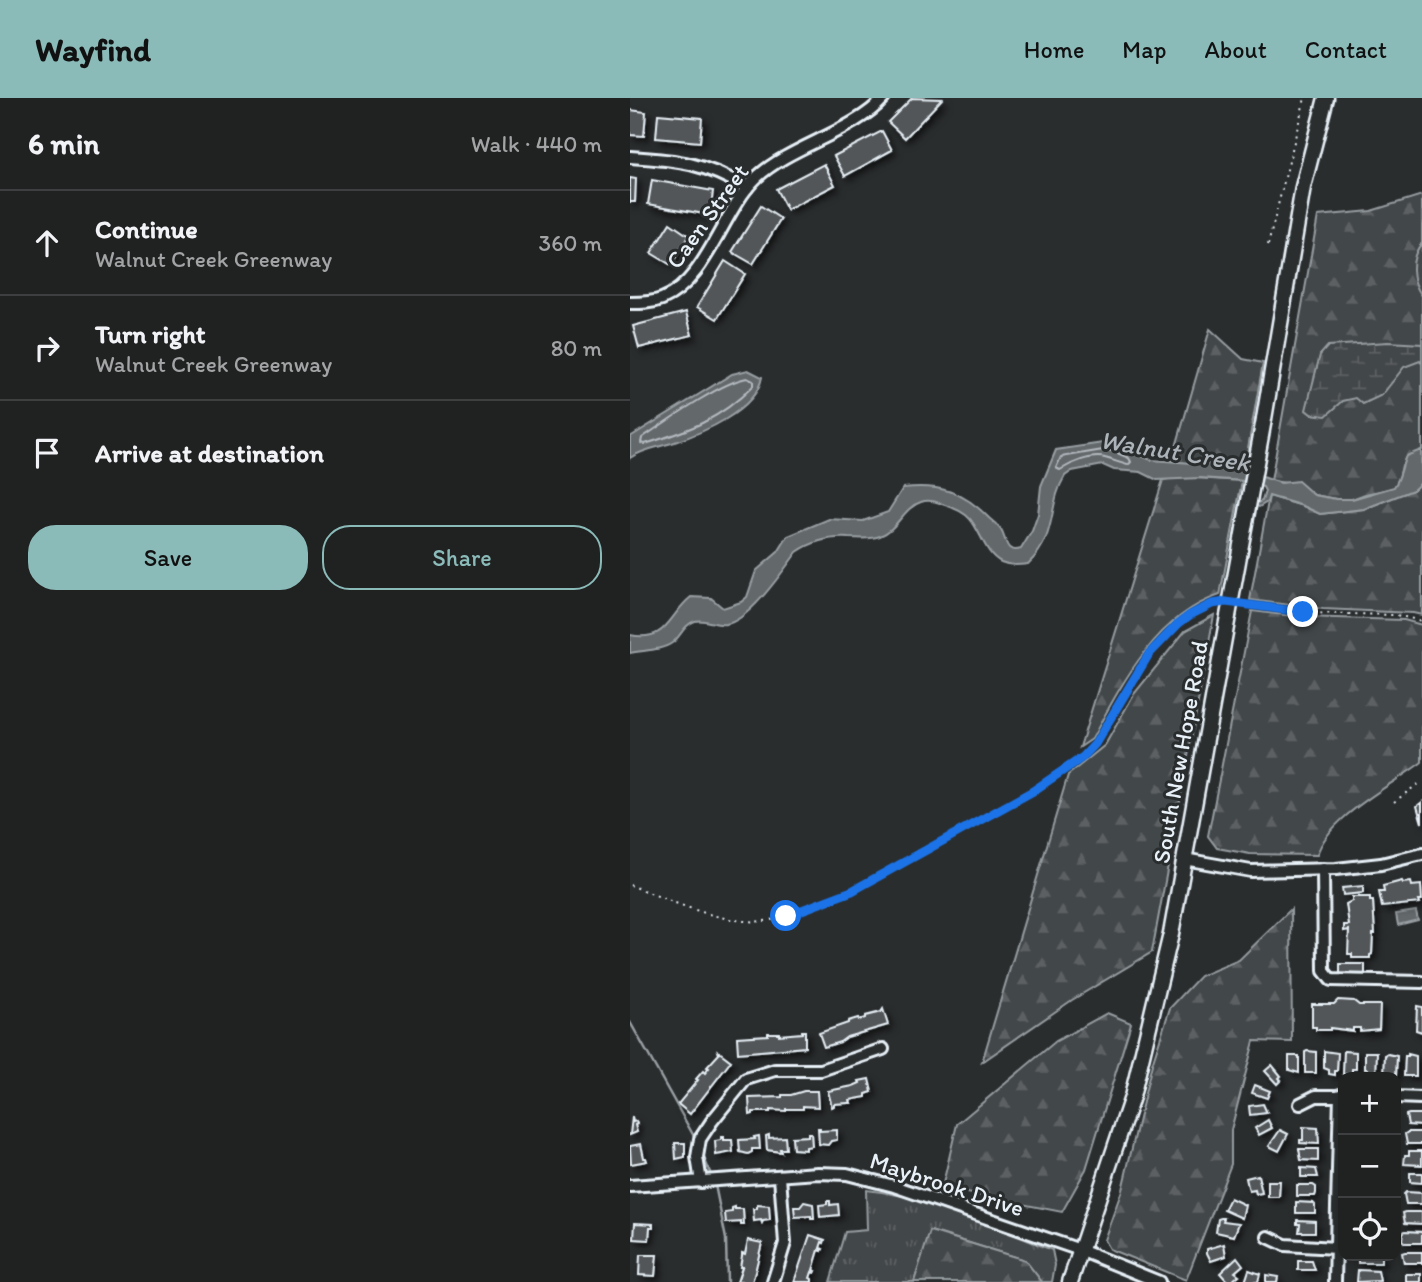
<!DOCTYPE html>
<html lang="en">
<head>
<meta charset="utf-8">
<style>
  :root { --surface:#202222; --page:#2d2f2f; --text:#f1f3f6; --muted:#a2a4a5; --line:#3d3f40; --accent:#8bbbb9 }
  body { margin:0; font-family:Itim,sans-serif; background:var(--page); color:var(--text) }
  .controls { position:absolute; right:21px; bottom:21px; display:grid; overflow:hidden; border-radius:14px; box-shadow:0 4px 10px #0003 }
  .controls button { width:63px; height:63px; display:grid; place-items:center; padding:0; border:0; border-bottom:2px solid var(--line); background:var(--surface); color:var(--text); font:35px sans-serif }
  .stop { position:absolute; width:21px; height:21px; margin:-16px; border:5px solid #1a73e8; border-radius:50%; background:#fff }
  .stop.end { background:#1a73e8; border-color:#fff; box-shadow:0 2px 7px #0008 }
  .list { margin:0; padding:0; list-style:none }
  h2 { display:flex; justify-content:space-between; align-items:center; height:91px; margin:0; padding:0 28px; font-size:30px }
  h2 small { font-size:23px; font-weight:400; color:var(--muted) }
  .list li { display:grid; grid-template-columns:46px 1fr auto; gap:21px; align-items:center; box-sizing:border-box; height:105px; padding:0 28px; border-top:2px solid var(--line) }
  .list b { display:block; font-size:26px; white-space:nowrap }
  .list p { margin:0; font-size:23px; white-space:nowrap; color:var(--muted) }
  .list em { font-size:23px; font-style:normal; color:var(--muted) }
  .actions { display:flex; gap:14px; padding:21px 28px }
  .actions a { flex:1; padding:16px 0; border:2px solid var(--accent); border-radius:28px; text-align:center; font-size:24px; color:var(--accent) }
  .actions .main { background:var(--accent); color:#111 }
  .icon { flex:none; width:38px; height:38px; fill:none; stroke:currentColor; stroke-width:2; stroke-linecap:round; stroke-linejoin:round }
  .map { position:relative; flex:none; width:792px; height:1184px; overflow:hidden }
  header { display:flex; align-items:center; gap:42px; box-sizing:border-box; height:98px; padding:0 35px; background:var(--accent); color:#111 }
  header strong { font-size:33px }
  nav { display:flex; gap:38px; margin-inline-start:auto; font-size:24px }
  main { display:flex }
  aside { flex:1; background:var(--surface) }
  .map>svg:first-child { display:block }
  .grass { fill:url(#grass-tufts); stroke:#959ca0; stroke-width:2 }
  .forest { fill:url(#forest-firs); stroke:#959ca0; stroke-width:2 }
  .wetland { fill:url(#wetland-marsh); stroke:#959ca0; stroke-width:2 }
  .water { fill:#63686b; stroke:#989fa3; stroke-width:2 }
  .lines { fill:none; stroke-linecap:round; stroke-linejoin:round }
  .shore { stroke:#b3bac0; stroke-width:2 }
  .stream { stroke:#989fa3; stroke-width:2.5 }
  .building { fill:#535759; stroke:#e8f1f8; stroke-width:2; filter:url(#shadow) }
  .minor-casing { stroke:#e8f1f8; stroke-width:16 }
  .major-casing { stroke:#e8f1f8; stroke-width:19 }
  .path { stroke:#e8f1f8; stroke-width:2; stroke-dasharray:2 5; stroke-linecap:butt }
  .minor { stroke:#2a2d2e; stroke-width:10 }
  .major { stroke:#2a2d2e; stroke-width:14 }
  .major-bridge-casing { stroke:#e8f1f8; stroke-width:19; stroke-linecap:butt }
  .major-bridge { stroke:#2a2d2e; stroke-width:14 }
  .route { stroke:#1a73e8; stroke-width:9 }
  .labels { text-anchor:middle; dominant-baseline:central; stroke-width:6; stroke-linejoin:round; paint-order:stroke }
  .street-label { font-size:24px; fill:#e8f1f8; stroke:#2a2d2e }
  .water-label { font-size:26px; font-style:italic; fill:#acb3b9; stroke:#2a2d2e }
</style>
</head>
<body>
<header>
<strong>Wayfind</strong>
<nav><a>Home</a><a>Map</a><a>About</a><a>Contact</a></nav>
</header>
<main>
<aside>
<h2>6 min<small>Walk · 440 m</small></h2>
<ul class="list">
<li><svg class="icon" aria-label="ahead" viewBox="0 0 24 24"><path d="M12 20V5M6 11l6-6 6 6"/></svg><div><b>Continue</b><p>Walnut Creek Greenway</p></div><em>360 m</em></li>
<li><svg class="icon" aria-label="right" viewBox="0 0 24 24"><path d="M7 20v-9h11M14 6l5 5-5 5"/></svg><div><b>Turn right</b><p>Walnut Creek Greenway</p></div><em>80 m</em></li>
<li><svg class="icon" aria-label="arrive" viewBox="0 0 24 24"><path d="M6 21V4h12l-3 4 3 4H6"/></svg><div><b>Arrive at destination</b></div></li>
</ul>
<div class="actions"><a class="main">Save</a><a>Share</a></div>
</aside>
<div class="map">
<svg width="792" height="1184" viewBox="0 0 792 1184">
  <defs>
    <pattern id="grass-tufts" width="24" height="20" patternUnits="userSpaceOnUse" patternTransform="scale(1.75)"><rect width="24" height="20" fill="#424648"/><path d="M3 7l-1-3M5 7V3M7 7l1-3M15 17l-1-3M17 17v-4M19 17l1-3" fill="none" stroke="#5d6163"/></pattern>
    <pattern id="forest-firs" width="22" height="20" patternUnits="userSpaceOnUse" patternTransform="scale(1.75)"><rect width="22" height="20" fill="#424648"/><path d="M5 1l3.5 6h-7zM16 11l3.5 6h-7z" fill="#5d6163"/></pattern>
    <pattern id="wetland-marsh" width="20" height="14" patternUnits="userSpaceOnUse" patternTransform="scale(1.75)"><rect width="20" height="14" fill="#424648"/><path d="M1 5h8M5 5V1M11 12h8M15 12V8" fill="none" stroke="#5d6163"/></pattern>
    <filter id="shadow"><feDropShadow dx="4" dy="4" stdDeviation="3.5" flood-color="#0009"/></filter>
  </defs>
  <rect width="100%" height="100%" fill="#2a2d2e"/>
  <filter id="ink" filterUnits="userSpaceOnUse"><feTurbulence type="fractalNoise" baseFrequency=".0143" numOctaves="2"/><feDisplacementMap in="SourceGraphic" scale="14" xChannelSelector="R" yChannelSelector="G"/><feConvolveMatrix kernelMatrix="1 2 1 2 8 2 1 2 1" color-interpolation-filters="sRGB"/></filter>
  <g filter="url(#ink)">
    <!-- grass -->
    <path class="grass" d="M236,1092C300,1098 362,1129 422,1152L425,1167L422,1184H412L395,1162L301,1133L284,1184H200L215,1134L237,1132Z"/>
    <!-- forest -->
    <g class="forest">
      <path d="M792,97V352L772,367L769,381L764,390L735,396L722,401H706L684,397L657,385L641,383L688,118L741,113Z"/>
      <path d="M580,231L613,261L633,265L614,373L542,363Z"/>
      <path d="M550,379L612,383L590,497C526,518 492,585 462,641L450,649L533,382Z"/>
      <path d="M792,384V517L783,515L693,511L620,502L639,398L673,408L690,416L734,411L783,392Z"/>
      <path d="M622,513L671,519L774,522L792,527V664C761,688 699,718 687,757L620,756L587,750L578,738Z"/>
      <path d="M584,517L522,854L442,902L352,964L438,677L475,647L504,596L555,533Z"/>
      <path d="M661,811L662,944L624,943L601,1032V1066L556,1182L479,1151L474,1142L492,1092L522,966L540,910L570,878L609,862Z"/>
      <path d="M477,915L501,925L456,1071L432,1114L312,1090L327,1026L426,943Z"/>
      <path d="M300,1133L395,1162L412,1184H284Z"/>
    </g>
    <!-- wetland -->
    <g class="wetland">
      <path d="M792,145V198C781,183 779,160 792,145Z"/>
      <path d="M758,244L792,246V266L790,263L774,269L752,297L733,306L726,300L713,303L696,318L681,316L676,312L690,257L698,248Z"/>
    </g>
    <!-- water -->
    <g class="water">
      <path d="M118,272L132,279C126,313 72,335 42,345C28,349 11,352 0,360V339L102,276Z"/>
      <path d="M473,345L484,346L521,362L577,366L614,373L651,385L668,383L684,397L706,401H722L764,389C771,379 771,369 776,358L791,352L792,384L783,392L734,411L690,416L673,408L639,398L637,404L629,409L626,408V405L632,403L635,393L633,389L615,383L570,380L527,382L511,374L484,372L473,367L442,373L435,378C417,407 429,436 398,466C389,467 380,468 371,464C355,456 351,434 340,421C333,413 322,409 312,406C305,403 298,401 291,404C274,409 267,432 250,438C240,442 229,440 218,440C200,439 182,444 167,454C153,473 119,523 96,526C85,528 75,520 65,523C53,527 51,539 42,545C31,553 13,552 0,555V537C38,545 38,517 61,499L81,500L93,510L111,504L117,499L126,473L148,454L158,438L199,421L233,423L258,414L273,390C309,386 333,393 359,420C363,423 368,428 371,432C377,442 375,456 391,451L402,433L408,416L411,388L426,352Z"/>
      <path d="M786,813L788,822L768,827L766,816Z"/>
    </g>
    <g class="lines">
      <!-- shore -->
      <g class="shore">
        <path d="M117,280L123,283V288C89,322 60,332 15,346L11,345L12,340C37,323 89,285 117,280Z"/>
        <path d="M473,352L482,353L499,360L501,364L498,367C489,365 483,362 475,360C462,356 441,365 430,372L426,370L431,359Z"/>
      </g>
      <!-- stream -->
      <g class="stream">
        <path d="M0,924L66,1042"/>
        <path d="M72,1055L81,1077"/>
        <path d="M85,1087L96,1141L97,1184"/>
      </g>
    </g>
    <!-- building -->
    <g class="building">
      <path d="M282,0L312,1L275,40L258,24Z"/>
      <path d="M0,12L16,14L14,38L0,37Z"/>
      <path d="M28,16L72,20L70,44L26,40Z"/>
      <path d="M252,33L262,52L215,78L204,58Z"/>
      <path d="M194,66L205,87L157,112L146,91Z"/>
      <path d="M0,80L6,81L5,104H0Z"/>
      <path d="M22,82L83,93L80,117L18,106Z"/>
      <path d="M131,108L151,121L123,166L102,154Z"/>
      <path d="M40,125L59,138L41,167L21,155Z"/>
      <path d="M95,163L115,176L87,221L67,209Z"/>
      <path d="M56,214L62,237L9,250L3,228Z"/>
      <path d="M792,704V725L787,708Z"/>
      <path d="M772,783L773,785L781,784L782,788L791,787L792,802H789L790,805L752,809L749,794H754L753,788Z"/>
      <path d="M733,788V795L713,797L712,790Z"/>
      <path d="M722,799H740V803H743L745,836H743L742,856L740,857V860H722V856H718L719,832L714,833V827H719L716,806L722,803Z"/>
      <rect x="710" y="866" width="25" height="10"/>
      <path d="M708,902L724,903L729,907H750L749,931L730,933V930H723V933L700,930V932H686V929H682V906H704Z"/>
      <path d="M787,908L792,909V934L786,932Z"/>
      <path d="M253,911L258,927L217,939L210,944L194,949L189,935L218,925V923L228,920L229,922L235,920V918L251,914Z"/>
      <path d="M172,933H175V949L108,955L107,939L138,937V935H149V937L172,935Z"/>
      <path d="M88,953L101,963L60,1016L48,1006L68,982L66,981L73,973L75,975L79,970L77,969L89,956Z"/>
      <path d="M677,953L686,954V975H675V954Z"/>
      <path d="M694,953L708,955L707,973H705V977L699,976V972L694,970Z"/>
      <path d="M714,953L726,954V971H722V977L713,976Z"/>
      <path d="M735,954H747L746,977H738V971H735Z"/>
      <path d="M758,956L767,958L766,978H754L755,957Z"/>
      <path d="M778,956L786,958V978H774L775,958H778Z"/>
      <path d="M659,958H669V975L659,972Z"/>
      <path d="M642,967L651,978L649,980L651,982L647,986L635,973Z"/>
      <path d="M239,981L242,994L236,996V999L220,1002L221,1005H218L204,1006V1008L202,1009L198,993L223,988L230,985L229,983Z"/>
      <path d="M625,987L640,993L637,1000L622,995Z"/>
      <path d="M174,993H187L188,1009L173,1008V1011H156V1013L140,1012V1014H123V1016L120,1017L119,1000L152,999V997H161Z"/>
      <path d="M633,1006L637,1015L620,1017L619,1008Z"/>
      <path d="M779,1016H792V1028L778,1027L776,1017Z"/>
      <path d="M2,1019L3,1024L6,1023L7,1026L5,1027L7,1034L0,1037Z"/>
      <path d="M638,1022L642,1030L629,1037L625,1030Z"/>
      <path d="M673,1029L688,1030L689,1046L670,1045V1042H673Z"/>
      <path d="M188,1030H190V1033L207,1032V1042L201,1043L198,1047L189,1046Z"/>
      <path d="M650,1032L658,1036L649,1053L639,1048Z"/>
      <path d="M778,1034H792V1046H777L775,1036Z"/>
      <path d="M178,1035H181L182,1048L176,1049V1052L163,1051L162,1039L178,1038Z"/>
      <path d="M139,1037V1040L155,1039L156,1051H150L151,1054L137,1052L136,1038Z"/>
      <path d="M129,1038L130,1051H122V1054L118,1056L110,1054L109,1042L125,1041L124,1039Z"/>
      <path d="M91,1039H94V1042H102L103,1054L86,1057L85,1043L91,1042Z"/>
      <path d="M45,1045H55V1059L46,1061Z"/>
      <path d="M11,1046L14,1060H16L17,1063L1,1066L0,1048Z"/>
      <path d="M669,1051H688V1063L671,1062Z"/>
      <path d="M779,1053H792V1067L774,1066L775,1057H779Z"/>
      <path d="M671,1070L686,1071L688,1079H671Z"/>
      <path d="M780,1075H792V1085L780,1084Z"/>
      <path d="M628,1077L632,1095L626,1096L625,1092L619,1093L616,1080Z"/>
      <path d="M638,1083H650L649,1099H638Z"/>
      <path d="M667,1087H683L686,1089V1095L685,1098H667Z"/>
      <path d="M776,1094L792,1095V1106H776L774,1096Z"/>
      <path d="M600,1100L615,1107L612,1120L594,1112Z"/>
      <path d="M197,1103H200V1107L208,1106L209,1117L190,1119L189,1107L197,1106Z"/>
      <path d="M174,1104L183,1106L184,1121H181V1118L165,1119L164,1109H170Z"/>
      <path d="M666,1104L683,1105L685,1107V1115H666Z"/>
      <path d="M127,1107L139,1108L140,1122L133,1123L132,1125L131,1122L124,1123L123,1111H127Z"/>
      <path d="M105,1109V1111H113L114,1127H111V1124L96,1125L95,1115L102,1114V1110Z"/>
      <path d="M776,1114H792V1126L775,1125L773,1115Z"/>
      <path d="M591,1120H594L593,1123L609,1125L604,1138L586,1134L588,1121Z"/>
      <path d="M667,1122L685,1123V1134H669L670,1126H667Z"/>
      <path d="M5,1125L23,1126V1129H20L19,1142L4,1141Z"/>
      <path d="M775,1133L792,1134V1145H775L772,1142L773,1135Z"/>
      <path d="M180,1137L195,1142L194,1145L192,1144L190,1150L193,1151L192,1153L189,1152L183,1172L186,1173L185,1175L182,1174L180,1180L182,1181V1184H164Z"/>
      <path d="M118,1142L132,1145L125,1174L122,1184H107L112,1169H110L112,1158V1155L115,1156Z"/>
      <path d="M594,1146L596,1158L581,1163L577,1155V1151Z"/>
      <path d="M775,1154H792V1165H774L772,1155Z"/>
      <path d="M10,1157H27L25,1178L9,1177Z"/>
      <rect x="728" y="1158" width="23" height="7"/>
      <path d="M607,1159L613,1167L605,1174L609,1177L601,1184H598L590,1175Z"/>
      <path d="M668,1163H682L685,1172H668Z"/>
      <path d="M619,1172L630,1176L628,1184H615Z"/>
      <path d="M728,1172L748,1173L750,1183L727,1184Z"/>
      <rect x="776" y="1176" width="15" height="8"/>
      <path d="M636,1177L648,1179L647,1184H636Z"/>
    </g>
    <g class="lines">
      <!-- minor casing -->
      <g class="minor-casing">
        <g id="minor">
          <path d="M0,59C49,62 74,65 117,90"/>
          <path d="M0,205C11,205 22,205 32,201C78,182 92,112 127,79C160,48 224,34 254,0"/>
          <path d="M554,761L621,773L706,771L751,766L792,756"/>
          <path d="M693,771L694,873L701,882L792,884"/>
          <path d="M766,999L792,1000"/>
          <path d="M670,1006L686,998H713"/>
          <path d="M71,1084L67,1059L70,1041L82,1023L116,981L145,972H191L253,951"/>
          <path d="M0,1088L188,1075L217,1076L264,1088L450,1152L529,1184"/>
          <path d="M638,1139L655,1147L706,1150"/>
          <path d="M143,1184L155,1145L150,1079"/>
          <path d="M705,1184L710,997"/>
        </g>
      </g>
      <!-- major casing -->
      <g class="major-casing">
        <g id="major">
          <path d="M634,321L673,89L696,0"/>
          <path d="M440,1184L502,999L541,836L598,518"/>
        </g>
      </g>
      <!-- path -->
      <g class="path">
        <path d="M638,147L675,0"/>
        <path d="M614,506L673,515L766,517L792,523"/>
        <path d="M764,704L792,683"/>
        <path d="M0,787C38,802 93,827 133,823C147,822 161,816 174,811C226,792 273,764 322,737C366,713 433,684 465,646C495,598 529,520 587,505"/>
      </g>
      <!-- minor -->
      <use href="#minor" class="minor"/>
      <!-- major -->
      <use href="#major" class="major"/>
      <!-- major-bridge casing -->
      <g class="major-bridge-casing">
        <path id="major-bridge" d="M598,518L634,321"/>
      </g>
      <!-- major-bridge -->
      <use href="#major-bridge" class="major-bridge"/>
    </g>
  </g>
  <g class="lines" filter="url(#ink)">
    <!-- route -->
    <path class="route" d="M156,818L222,793L403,693L453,659L465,646L519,556L548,526L560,517L582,506L596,504L673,514"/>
  </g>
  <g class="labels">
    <!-- street labels -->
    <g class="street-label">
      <text transform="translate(77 118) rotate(-54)">Caen Street</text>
      <text transform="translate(550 654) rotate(-80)">South New Hope Road</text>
      <text transform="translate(317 1086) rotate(18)">Maybrook Drive</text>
    </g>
    <!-- water labels -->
    <g class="water-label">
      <text transform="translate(545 353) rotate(9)">Walnut Creek</text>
    </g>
  </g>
</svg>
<div class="controls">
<button>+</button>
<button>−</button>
<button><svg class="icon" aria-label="locate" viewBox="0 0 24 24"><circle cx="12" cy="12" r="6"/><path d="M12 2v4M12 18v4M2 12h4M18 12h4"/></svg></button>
</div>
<div class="stop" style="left:156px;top:818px"></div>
<div class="stop end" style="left:673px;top:514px"></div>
</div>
</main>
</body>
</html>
